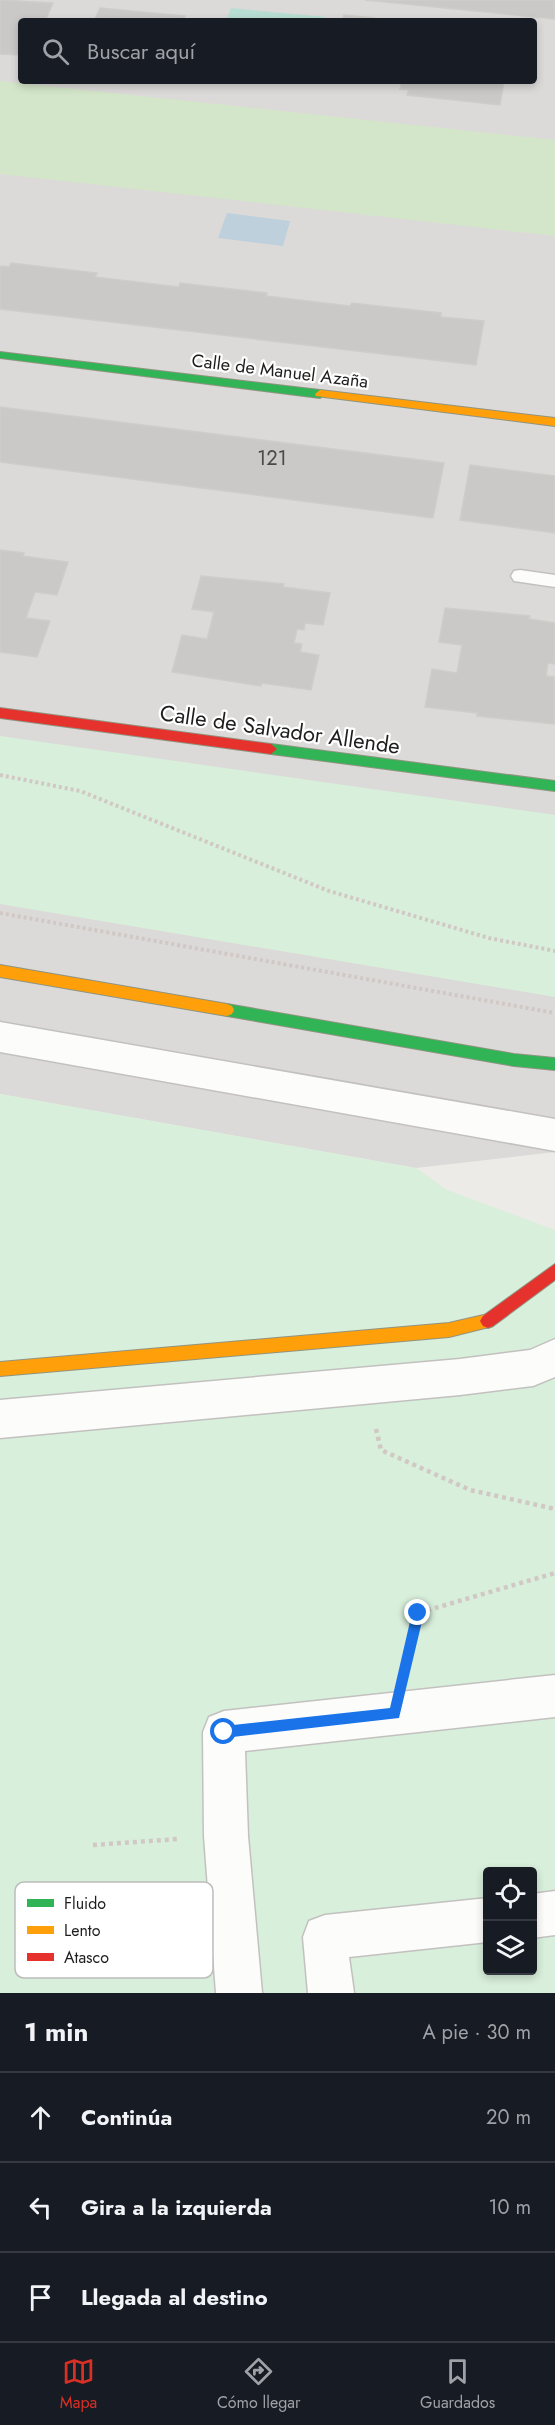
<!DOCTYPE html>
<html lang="es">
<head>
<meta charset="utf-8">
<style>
  :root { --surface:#171b24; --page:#20242c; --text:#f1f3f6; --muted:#9ea1a6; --line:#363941; --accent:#d93025 }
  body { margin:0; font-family:Jost,sans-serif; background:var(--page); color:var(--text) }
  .controls { position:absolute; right:18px; bottom:18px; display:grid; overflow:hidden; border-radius:6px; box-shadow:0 3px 9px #0003 }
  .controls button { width:54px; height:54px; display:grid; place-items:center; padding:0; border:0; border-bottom:2px solid var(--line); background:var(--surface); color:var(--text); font:30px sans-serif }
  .stop { position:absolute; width:18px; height:18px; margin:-14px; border:4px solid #1a73e8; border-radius:50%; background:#fff }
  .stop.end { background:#1a73e8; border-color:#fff; box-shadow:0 2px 6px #0008 }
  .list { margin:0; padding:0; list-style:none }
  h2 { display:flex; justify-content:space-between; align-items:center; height:78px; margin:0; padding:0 24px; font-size:26px }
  h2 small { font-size:20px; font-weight:400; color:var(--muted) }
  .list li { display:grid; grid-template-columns:39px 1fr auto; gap:18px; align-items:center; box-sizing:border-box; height:90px; padding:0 24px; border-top:2px solid var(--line) }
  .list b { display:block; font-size:22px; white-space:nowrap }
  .list em { font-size:20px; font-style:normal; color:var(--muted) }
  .icon { flex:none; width:33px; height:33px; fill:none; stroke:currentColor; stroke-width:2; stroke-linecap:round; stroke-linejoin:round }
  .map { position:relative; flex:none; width:555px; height:1993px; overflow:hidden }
  .search { position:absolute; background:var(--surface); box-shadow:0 3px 9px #0003; left:18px; right:18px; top:18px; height:66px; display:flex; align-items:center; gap:15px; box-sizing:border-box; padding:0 21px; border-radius:6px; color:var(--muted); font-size:22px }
  .sheet { height:348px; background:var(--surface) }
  nav { display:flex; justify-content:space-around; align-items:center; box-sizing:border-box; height:84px; border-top:2px solid var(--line); background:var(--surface); font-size:16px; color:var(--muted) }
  nav a { display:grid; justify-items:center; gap:3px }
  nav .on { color:var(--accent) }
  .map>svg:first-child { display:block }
  .residential { fill:#dbdad8; fill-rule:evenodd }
  .grass { fill:#d4e6c9 }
  .park { fill:#d8efdb; fill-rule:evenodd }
  .pitch { fill:#b8ded3 }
  .water { fill:#bed0db }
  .building { fill:#cac9c7; stroke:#cfcdc9; stroke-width:1.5 }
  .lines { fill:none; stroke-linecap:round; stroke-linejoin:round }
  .lane-casing { stroke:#c2c1bf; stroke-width:3 }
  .street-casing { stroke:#c2c1bf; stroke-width:3 }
  .fast-casing { stroke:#909481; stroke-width:2 }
  .slow-casing { stroke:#909481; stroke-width:2 }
  .jam-casing { stroke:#909481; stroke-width:2 }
  .path-far1 { stroke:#d1c8c5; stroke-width:4; stroke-dasharray:3 3; stroke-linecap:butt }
  .path { stroke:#d1c8c5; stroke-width:4.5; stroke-dasharray:4 4; stroke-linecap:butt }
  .lane { fill:#fcfcfb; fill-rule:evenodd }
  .street { fill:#fcfcfb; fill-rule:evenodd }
  .fast { fill:#30b455; fill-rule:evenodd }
  .slow { fill:#ff9f0a; fill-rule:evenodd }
  .jam { fill:#e5322d; fill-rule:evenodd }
  .route { fill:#1a73e8 }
  .labels { text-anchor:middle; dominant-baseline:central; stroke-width:4.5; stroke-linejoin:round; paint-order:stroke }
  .far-street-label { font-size:18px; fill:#1e1e1e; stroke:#fff }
  .number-label { font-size:20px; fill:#494948 }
  .street-label { font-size:22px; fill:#1e1e1e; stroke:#fff }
  .key { fill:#fff; stroke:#bcbcbc; stroke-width:1.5 }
  .key-label { font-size:16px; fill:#1e1e1e }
</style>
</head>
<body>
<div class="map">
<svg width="555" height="1993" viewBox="0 0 555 1993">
  <rect width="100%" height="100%" fill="#ecebe7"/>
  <!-- residential -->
  <path class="residential" d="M0,0H555V1152L416,1168L0,1094ZM21,21H534V81H21Z"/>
  <!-- grass -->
  <path class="grass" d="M0,81L555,140V236L0,174Z"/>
  <!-- park -->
  <g class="park">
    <path d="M0,736L555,815V997L0,904Z"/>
    <path d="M0,1094L416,1168L447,1190L555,1230V1993H0ZM488,1872H532V1970H488Z"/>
  </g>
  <!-- pitch -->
  <path class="pitch" d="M231,8L325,17L324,21H226Z"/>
  <!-- water -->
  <path class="water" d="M227,213L290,221L283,246L218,238Z"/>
  <!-- building -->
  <g class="building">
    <path d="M0,0L53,3L45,21H21V55L0,54Z"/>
    <path d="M365,0H555V19Z"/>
    <path d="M100,8L185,16L184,21H94Z"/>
    <path d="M344,15L374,18V21H342Z"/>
    <path d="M402,81H504L500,105L407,95L409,90L400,89Z"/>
    <path d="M11,263L97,273L95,277L179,287L180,283L267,293L266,296L350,306L352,303L441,313V317L484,321L476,365L0,309V266L9,267Z"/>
    <path d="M0,407L444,463L433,518L0,462Z"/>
    <path d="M470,465L555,476V533L460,520Z"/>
    <path d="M0,550L24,553L23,556L68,562L57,595L35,592L26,618L50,621L37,657L0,652Z"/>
    <path d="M201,576L284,584L283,587L330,593L323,625L305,623L304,630L297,629L294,643L302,644L300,652L319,655L311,690L262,683L261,686L172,672L182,635L207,639L214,612L192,609Z"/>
    <path d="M445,608L530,616L529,619L555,623V664L548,663L546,676L554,677L555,724L477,716V713L425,707L432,669L457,673L462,645L439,642Z"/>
  </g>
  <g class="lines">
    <!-- lane casing -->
    <g class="lane-casing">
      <path id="lane" d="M520,570L555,575V587L514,581L511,576L514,571Z"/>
    </g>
    <!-- street casing -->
    <g class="street-casing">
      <g id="street">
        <path d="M0,1022L555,1119V1151L0,1052Z"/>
        <path d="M555,1339V1377L533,1386L460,1395L0,1438V1400L460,1359L530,1350Z"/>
        <path d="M555,1675V1717L245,1751L248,1836L262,1993H216L204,1836L203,1732L209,1717L224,1711Z"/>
        <path d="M555,1891V1935L532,1938V1894Z"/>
        <path d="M488,1898V1942L349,1957L354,1993H308L303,1937L309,1921L325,1915Z"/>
      </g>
    </g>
    <!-- fast casing -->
    <g class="fast-casing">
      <g id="fast">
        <path d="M0,352L320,390L325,394L320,398L0,358Z"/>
        <path d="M271,744L555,781V791L271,754L265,749Z"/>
        <path d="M227,1004L514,1054L555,1058V1070L514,1066L227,1016L222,1014L220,1010L222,1006Z"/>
      </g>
    </g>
    <!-- slow casing -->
    <g class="slow-casing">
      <g id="slow">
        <path d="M320,390L555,418V426L316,396L315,394Z"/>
        <path d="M0,965L227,1004L232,1006L234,1010L232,1014L227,1016L0,977Z"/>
        <path d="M488,1314L493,1316L496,1321L493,1326L449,1337L0,1376V1362L449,1323Z"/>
      </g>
    </g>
    <!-- jam casing -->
    <g class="jam-casing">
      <g id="jam">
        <path d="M0,708L271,744L277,749L271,754L0,718Z"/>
        <path d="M555,1264V1280L493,1326L488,1328L483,1326L480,1321L483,1316Z"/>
      </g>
    </g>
    <!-- path-far1 -->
    <g class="path-far1">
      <path d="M0,775L80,791L329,891L489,938L555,951"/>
      <path d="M0,913L555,1013"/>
    </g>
    <!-- path -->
    <g class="path">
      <path d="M376,1429L381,1450L470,1490L555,1509"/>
      <path d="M405,1666L418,1613L555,1573"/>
      <path d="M93,1845L178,1839"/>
    </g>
    <!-- lane -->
    <use href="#lane" class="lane"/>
    <!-- street -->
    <use href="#street" class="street"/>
    <!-- fast -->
    <use href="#fast" class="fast"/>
    <!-- slow -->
    <use href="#slow" class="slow"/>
    <!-- jam -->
    <use href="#jam" class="jam"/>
  </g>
  <!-- route -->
  <path class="route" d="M418,1607L424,1613L399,1718L224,1738L220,1736L218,1732L220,1728L224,1726L390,1708L412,1613Z"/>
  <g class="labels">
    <!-- far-street labels -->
    <g class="far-street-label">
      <text transform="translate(280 371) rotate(7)">Calle de Manuel Azaña</text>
    </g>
    <!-- number labels -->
    <g class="number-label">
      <text x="272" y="458">121</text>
    </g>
    <!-- street labels -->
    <g class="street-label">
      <text transform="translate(280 729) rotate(8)">Calle de Salvador Allende</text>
    </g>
  </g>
  <!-- legend -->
  <rect x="15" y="1882" width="198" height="96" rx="9" class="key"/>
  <rect x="27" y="1899" width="27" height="8" fill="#30b455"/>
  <rect x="27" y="1926" width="27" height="8" fill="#ff9f0a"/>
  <rect x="27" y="1953" width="27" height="8" fill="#e5322d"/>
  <g class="key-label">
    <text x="64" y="1909">Fluido</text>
    <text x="64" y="1936">Lento</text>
    <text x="64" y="1963">Atasco</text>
  </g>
</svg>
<div class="controls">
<button><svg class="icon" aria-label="locate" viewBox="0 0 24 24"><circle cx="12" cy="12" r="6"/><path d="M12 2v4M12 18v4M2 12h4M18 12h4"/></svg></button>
<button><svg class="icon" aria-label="layers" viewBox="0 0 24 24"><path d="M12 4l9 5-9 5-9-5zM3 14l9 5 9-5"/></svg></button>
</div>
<div class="stop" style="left:224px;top:1732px"></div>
<div class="stop end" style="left:418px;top:1613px"></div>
<div class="search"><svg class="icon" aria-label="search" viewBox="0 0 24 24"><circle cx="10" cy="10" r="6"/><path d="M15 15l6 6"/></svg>Buscar aquí</div>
</div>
<section class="sheet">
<h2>1 min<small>A pie · 30 m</small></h2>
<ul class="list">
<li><svg class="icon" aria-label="ahead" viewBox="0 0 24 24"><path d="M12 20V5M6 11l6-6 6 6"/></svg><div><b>Continúa</b></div><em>20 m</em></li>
<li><svg class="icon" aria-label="left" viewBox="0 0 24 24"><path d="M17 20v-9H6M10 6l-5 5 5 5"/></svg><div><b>Gira a la izquierda</b></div><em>10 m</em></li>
<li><svg class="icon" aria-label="arrive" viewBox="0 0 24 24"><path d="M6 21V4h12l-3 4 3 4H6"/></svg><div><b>Llegada al destino</b></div></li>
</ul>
</section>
<nav>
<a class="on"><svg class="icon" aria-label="map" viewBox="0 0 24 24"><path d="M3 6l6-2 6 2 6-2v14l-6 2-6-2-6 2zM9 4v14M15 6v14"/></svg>Mapa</a>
<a><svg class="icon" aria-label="directions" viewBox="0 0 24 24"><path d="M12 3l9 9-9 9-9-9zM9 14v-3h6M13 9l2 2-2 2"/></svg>Cómo llegar</a>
<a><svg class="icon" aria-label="saved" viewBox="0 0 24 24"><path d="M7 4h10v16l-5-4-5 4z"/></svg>Guardados</a>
</nav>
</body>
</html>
